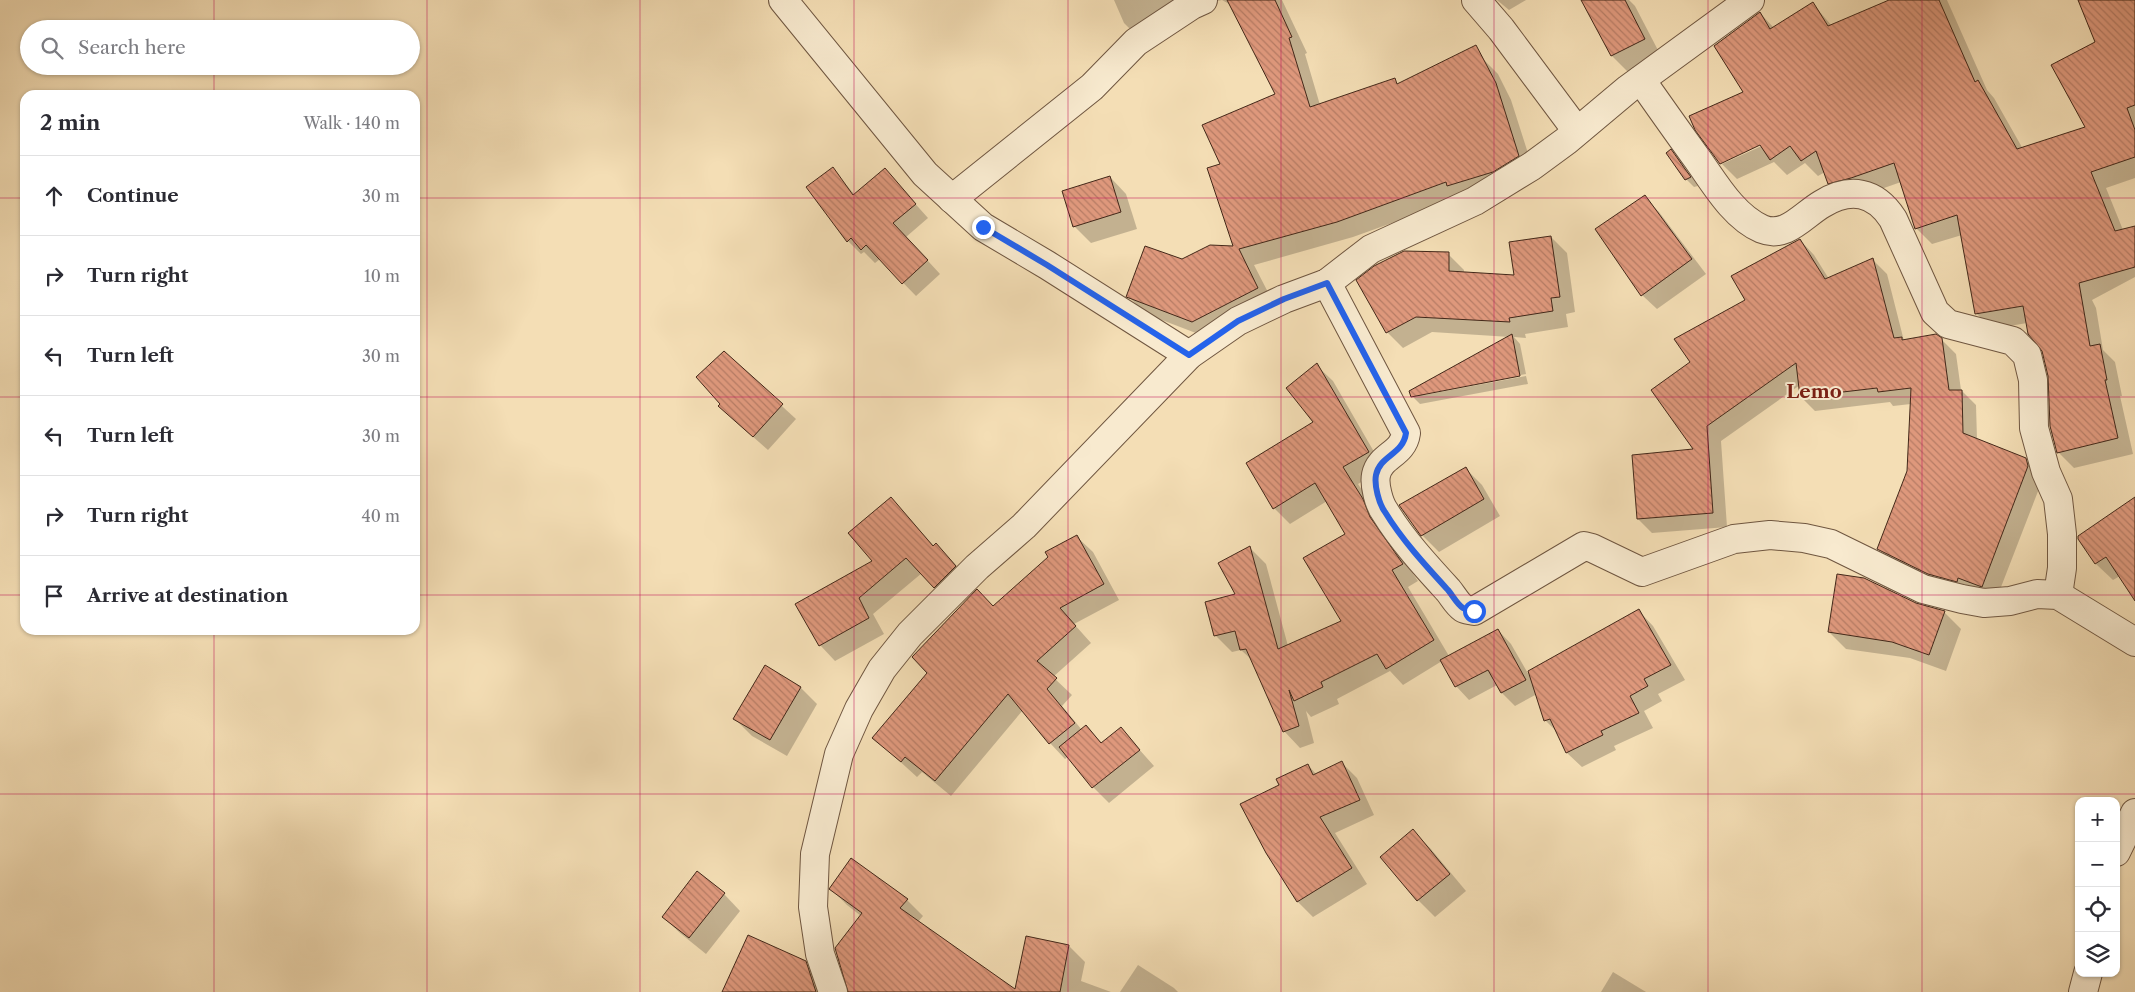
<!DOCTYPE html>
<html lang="en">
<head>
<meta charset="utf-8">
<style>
  :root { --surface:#fff; --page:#f2f2f3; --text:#2b2b33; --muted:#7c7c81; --line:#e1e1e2 }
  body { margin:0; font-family:"Libre Caslon Text",serif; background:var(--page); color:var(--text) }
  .controls { position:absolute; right:15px; bottom:15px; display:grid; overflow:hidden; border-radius:10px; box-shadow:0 1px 4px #0004 }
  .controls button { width:45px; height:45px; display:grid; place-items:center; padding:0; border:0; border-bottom:1px solid var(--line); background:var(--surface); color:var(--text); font:25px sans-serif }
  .stop { position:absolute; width:15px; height:15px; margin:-11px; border:4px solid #2563eb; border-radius:50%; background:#fff }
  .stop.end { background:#2563eb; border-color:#fff; box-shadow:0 1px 5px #0008 }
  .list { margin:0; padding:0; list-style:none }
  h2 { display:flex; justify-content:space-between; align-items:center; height:65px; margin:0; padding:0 20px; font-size:21px }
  h2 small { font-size:16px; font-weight:400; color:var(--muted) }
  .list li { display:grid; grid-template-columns:32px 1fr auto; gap:15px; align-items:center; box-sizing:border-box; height:80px; padding:0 20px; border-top:1px solid var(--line) }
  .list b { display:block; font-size:19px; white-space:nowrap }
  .list em { font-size:16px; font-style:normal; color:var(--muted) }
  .icon { flex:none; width:28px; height:28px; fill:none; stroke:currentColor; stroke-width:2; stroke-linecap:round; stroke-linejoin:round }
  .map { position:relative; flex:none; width:2135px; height:992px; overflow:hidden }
  .search { position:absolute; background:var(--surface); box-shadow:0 1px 4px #0004; left:20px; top:20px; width:400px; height:55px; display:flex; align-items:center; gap:12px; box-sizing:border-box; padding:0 18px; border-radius:28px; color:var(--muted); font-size:19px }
  .panel { position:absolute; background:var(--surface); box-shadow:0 1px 4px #0004; left:20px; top:90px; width:400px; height:545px; border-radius:15px }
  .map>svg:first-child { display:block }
  .shadow { fill:#0003; fill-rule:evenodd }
  .building { fill:url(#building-back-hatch); stroke:#432819 }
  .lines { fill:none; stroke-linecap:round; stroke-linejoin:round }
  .minor-casing { stroke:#6f5640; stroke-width:30 }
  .minor { stroke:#f8eacf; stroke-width:28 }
  .route { stroke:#2563eb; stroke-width:6 }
  .grid { fill:none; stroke:#c2185b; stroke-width:1; stroke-opacity:0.55 }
  .labels { text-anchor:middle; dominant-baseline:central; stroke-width:4; stroke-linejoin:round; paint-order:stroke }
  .quarter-label { font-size:19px; font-weight:bold; fill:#7a1f14; stroke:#f8eacf }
</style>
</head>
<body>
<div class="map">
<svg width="2135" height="992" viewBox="0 0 2135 992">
  <defs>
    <pattern id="building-back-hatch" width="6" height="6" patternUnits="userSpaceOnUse" patternTransform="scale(1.25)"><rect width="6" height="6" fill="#de987c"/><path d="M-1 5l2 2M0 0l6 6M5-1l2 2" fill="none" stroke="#b67c65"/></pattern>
  </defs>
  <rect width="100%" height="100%" fill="#f4deb5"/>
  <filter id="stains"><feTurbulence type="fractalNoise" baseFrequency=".004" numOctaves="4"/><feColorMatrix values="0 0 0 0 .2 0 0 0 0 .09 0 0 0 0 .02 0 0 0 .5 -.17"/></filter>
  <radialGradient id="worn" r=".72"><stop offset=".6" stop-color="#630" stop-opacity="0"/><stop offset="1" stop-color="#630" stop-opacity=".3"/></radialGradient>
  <!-- shadow -->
  <g class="shadow">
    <path d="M1114,0H1282L1307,53L1305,54L1320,105L1399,100L1482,58L1498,74L1511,100L1534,172L1353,237L1254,265L1274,304L1209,338L1146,314L1128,296L1183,260L1234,247L1221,164L1276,95L1231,5L1222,0L1213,2L1140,39L1124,23Z"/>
    <path d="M1497,0H1526L1509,10Z"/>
    <path d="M1596,0H1629L1635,6L1661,56L1628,72L1612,56Z"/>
    <path d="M1892,0H1947L1987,90L1994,98L2023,149L2087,127L2096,43L2080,0H2135V178L2106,188L2123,230L2135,227V277L2092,300L2096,308L2103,350L2115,362L2122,396H2120L2133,454L2074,468L2058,452L2049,376L2043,350L2027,323L1992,329L1976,313L1962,235L1932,244L1916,228L1901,182L1867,194L1845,199L1829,183L1825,172L1818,176L1805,163L1787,175L1774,162L1737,179L1721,163L1744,92L1760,13L1774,28L1813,4L1832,26ZM1765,142L1766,144L1722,164V161Z"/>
    <path d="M1671,151L1679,159L1698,186L1694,187L1686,179Z"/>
    <path d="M832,169L855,195L885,170L928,218L906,237L940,274L916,296L880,259L875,263L864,252L861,254L848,241Z"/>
    <path d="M1110,177L1126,194L1137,229L1091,243L1074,226Z"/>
    <path d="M1644,197L1659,212L1706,274L1657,309L1642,295Z"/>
    <path d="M1551,237L1567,253L1575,312L1566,314L1568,327L1525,334L1526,338L1514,337L1520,344L1526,374L1430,392L1424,395L1526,376L1528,384L1420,404L1412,396L1510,337L1432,332L1403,348L1387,332L1448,254L1464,270V273L1515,276Z"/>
    <path d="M1800,240L1814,255L1829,279L1873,260L1887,274L1904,341L1941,339L1956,354L1961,390L1976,405L1977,439L2025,459L2040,474L2042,481L1996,600L1971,595L1893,563L1879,549L1908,471L1911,404L1893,406L1890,402L1815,411L1801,397L1800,385L1721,441L1727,527L1652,533L1638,519L1695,450L1692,362Z"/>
    <path d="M724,353L796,419L768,450L734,420Z"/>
    <path d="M1316,365L1333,381L1384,469L1358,484L1379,516L1386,535L1418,581L1408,587L1449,656L1498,630L1511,644L1530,677L1639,611L1653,626L1685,680L1658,694L1662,701L1644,711L1653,728L1614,746L1616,750L1582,767L1567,753L1558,733L1545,720L1537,694L1515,706L1502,693L1497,685L1469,700L1456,686L1442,661L1403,685L1390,671L1337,699L1339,704L1311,717L1306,711L1314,743L1300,748L1284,731L1253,661L1241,650L1232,652L1215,635L1236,595L1250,548L1266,564L1288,646L1343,622L1347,534L1327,501L1290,524L1274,508L1315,422Z"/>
    <path d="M1466,469L1482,485L1500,516L1439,552L1422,535Z"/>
    <path d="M891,499L934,546L951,560L971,582L950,603L922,573L873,614L884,634L835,661L820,645L874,561Z"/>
    <path d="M2135,505V599L2120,576L2113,580L2096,564L2079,539Z"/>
    <path d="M1077,537L1093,552L1119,600L1074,624L1091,643L1053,677L1072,695L1062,706L1082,730L1086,727L1103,744L1121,729L1154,766L1109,803L1093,787L1068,757L1065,759L1050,743L1023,710L951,796L922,772L917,777L874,738L994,607Z"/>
    <path d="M1916,604L1944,612L1961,629L1946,671L1910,658L1846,649L1829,632Z"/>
    <path d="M801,688L817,704L787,756L752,736L735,719Z"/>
    <path d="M1342,763L1357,778L1374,815L1335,833L1367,884L1313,917L1298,902L1280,786L1308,765L1316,774Z"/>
    <path d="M1413,831L1430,848L1466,891L1435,917L1418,900L1382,857Z"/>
    <path d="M831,889L907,900L923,916L918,922L1016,991L1069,946L1085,962L1081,981L1111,992H849L861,916L847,905Z"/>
    <path d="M724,894L740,911L706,954L680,933L663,917Z"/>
    <path d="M805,962L822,979L826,992H723Z"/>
    <path d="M1138,965L1174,988L1178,992H1120Z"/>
    <path d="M1613,972L1646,992H1601Z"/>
  </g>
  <!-- building -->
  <g class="building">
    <path d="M1227,0H1275L1292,37L1289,38L1310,107L1395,78L1397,84L1476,45L1496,83L1519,156L1493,172L1447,186L1446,182L1337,222L1239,249L1258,288L1192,322L1129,298L1126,297L1145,246L1182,259L1210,245L1233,246L1207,168L1220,164L1202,125L1275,94Z"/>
    <path d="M1581,0H1625L1645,39L1611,56Z"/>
    <path d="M1889,0H1939L1975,82L1978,80L2017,149L2085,127L2051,65L2095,42L2078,0H2135V105L2127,108L2135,130V157L2091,172L2115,231L2135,226V267L2079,283L2090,346L2100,344L2107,380H2105L2118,438L2057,453L2050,426L2048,376L2042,351L2028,334L2023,306L1975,314L1957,215L1915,229L1894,163L1851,178L1828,184L1816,151L1801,161L1790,146L1770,160L1760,145L1720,164L1695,130L1689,116L1743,92L1714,46L1760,12L1770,29L1813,2L1828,26Z"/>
    <path d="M1671,149L1685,169L1691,177L1685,180L1666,153Z"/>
    <path d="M833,167L853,195L885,168L916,204L893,223L928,260L902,284L866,245L861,250L851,238L847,242L806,187Z"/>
    <path d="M1110,176L1121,212L1073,227L1062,191Z"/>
    <path d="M1645,195L1692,259L1641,296L1595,229Z"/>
    <path d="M1551,236L1560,297L1551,298L1553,311L1509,318L1510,322L1416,317L1386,333L1356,280L1374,266L1404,251L1449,252V271L1514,275L1509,242Z"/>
    <path d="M1800,239L1825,279L1873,258L1894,338L1902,337V340L1936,334L1942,338L1949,390H1962L1963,433L2026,458L2028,466L1982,587L1958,578L1957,582L1928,574L1877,549L1907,471L1911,388L1878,392L1877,388L1800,397L1796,363L1707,426L1713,513L1637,519L1632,455L1693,449L1651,390L1690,362L1674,339L1745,300L1731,276Z"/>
    <path d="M1512,334L1520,376L1411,397L1409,391Z"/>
    <path d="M724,351L783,404L753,437L718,406L720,404L696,377Z"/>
    <path d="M1317,363L1369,452L1343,467L1363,499L1370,517L1403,564L1392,570L1434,640L1386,669L1377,654L1321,682L1323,687L1294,701L1289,690L1299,726L1283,732L1246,649L1240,650L1235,631L1214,636L1205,602L1235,594L1218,563L1250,546L1278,649L1341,621L1303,558L1345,534L1315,483L1273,509L1246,463L1313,422L1286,388Z"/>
    <path d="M1466,467L1484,499L1421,536L1399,505Z"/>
    <path d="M891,497L933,546L936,543L956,566L934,588L906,558L859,598L869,618L819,646L795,604L872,561L848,533Z"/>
    <path d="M2135,497V601L2106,557L2095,564L2078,539V536Z"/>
    <path d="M1077,535L1104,584L1060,608L1076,626L1037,661L1057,678L1047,689L1075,723L1049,744L1008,694L935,781L905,757L901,762L872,738L927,673L912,657L977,589L993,606L1048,557L1045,552Z"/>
    <path d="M1837,574L1864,578L1916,603L1945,611L1929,655L1892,642L1828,632Z"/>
    <path d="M1639,609L1671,665L1644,679L1648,686L1630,696L1639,713L1601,731L1603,735L1566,753L1550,719L1544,721L1528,671Z"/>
    <path d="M1498,629L1526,680L1501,693L1488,670L1455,687L1440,660Z"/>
    <path d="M765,665L801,687L770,740L733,719Z"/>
    <path d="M1086,725L1101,743L1121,727L1140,750L1092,788L1059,747Z"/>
    <path d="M1342,761L1360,800L1320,817L1352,868L1297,902L1266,853L1240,804L1279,785L1276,779L1308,764L1313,775Z"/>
    <path d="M1413,829L1450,874L1417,901L1380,857Z"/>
    <path d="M851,858L908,899L900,908L1015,989L1026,936L1069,945L1060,992H848L835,948L862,913L829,889Z"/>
    <path d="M697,871L725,893L689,938L662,917Z"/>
    <path d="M748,935L806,961L816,992H722Z"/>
  </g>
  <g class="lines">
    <!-- minor casing -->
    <g class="minor-casing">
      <g id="minor">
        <path d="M783,0L925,174L983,227L1047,265L1189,355"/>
        <path d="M1476,0L1501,29L1577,131"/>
        <path d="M1641,80C1660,107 1679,134 1698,160C1715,184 1734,217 1762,229C1786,239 1803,215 1822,204C1850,187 1875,191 1893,219L1935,312L1948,324L2013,341L2027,355L2033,380L2034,428L2046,472L2058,499L2062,534V568L2058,595"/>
        <path d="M952,199L1092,87L1136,42L1192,5L1203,0"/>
        <path d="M1327,283L1406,433C1403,455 1380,455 1376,475C1374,485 1379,504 1385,512C1402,540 1426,566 1448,590C1453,596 1457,604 1463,608C1466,610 1470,610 1474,611L1584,546L1592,548L1642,572L1734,539L1770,535L1804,538L1831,544L1923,589L1962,599L1984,603L2010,601L2037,594L2058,595L2135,642"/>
        <path d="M2116,852L2135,813"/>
        <path d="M833,992L820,954L813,907L815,854L839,754L859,709L882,669L910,634L977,567L1024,526L1189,355L1238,321L1284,299L1327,283L1371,249L1475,201L1532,166L1566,141L1628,89L1750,0"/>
        <path d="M2083,992L2088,973"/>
      </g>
    </g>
    <!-- minor -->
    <use href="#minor" class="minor"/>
  </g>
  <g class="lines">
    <!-- route -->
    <path class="route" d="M983,227L1047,265L1189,355L1238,321L1284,299L1327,283L1406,433C1403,455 1380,455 1376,475C1374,485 1379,504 1385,512C1402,540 1426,566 1448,590C1453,596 1457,604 1463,608C1466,610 1470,610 1474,611"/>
  </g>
  <!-- grid -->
  <path class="grid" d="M214,0V29M427,0V992M640,0V992M854,0V992M1068,0V992M1281,0V992M1494,0V992M1708,0V992M1922,0V992M214,66V95M0,198H25M415,198H2135M0,397H25M415,397H2135M0,595H25M415,595H2135M214,630V992M0,794H2135"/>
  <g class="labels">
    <!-- quarter labels -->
    <g class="quarter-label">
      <text x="1814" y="391">Lemo</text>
    </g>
  </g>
  <rect width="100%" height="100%" filter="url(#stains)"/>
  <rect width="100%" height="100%" fill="url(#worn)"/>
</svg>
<div class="controls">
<button>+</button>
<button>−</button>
<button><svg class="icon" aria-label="locate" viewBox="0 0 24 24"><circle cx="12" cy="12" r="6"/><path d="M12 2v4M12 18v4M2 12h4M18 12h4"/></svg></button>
<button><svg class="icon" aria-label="layers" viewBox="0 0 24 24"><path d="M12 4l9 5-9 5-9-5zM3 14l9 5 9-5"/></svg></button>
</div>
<div class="stop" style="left:1474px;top:611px"></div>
<div class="stop end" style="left:983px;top:227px"></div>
<div class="search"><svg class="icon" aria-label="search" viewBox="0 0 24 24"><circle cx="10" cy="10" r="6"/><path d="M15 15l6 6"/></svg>Search here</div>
<section class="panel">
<h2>2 min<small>Walk · 140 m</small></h2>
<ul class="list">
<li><svg class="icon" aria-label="ahead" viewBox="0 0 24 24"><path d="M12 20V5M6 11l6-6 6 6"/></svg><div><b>Continue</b></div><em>30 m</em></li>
<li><svg class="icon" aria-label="right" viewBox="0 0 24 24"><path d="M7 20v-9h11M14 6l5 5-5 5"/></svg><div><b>Turn right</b></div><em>10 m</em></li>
<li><svg class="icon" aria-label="left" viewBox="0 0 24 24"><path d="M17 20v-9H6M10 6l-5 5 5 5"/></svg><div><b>Turn left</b></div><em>30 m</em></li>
<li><svg class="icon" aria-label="left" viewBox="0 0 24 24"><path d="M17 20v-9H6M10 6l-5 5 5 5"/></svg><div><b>Turn left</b></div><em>30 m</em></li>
<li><svg class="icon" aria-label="right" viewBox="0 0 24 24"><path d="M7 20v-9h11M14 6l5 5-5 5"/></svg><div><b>Turn right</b></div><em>40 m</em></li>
<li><svg class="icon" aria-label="arrive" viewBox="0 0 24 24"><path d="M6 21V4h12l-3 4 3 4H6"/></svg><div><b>Arrive at destination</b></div></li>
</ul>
</section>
</div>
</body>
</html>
